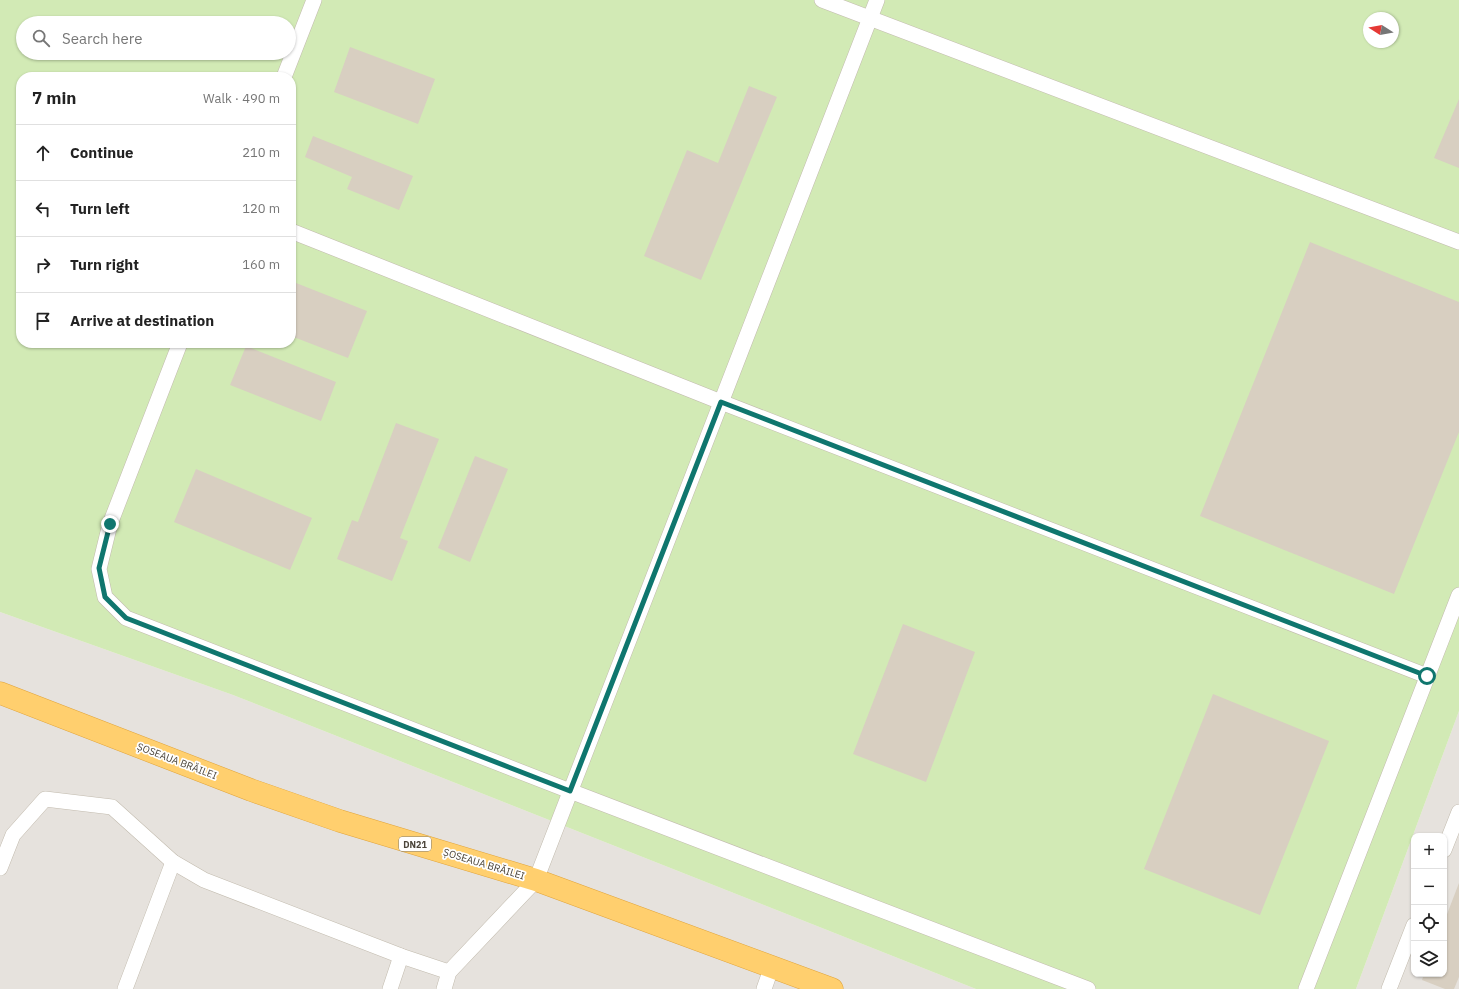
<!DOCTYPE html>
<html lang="en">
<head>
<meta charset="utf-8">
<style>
  :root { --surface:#fff; --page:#f6f6f6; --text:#222; --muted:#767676; --line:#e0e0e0 }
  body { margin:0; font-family:"IBM Plex Sans",sans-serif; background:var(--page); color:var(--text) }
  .controls { position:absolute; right:12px; bottom:12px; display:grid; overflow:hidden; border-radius:8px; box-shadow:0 1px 3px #0004 }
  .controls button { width:36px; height:36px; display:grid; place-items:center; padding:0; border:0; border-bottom:1px solid var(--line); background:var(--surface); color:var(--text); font:20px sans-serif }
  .compass { position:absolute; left:1363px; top:12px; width:36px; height:36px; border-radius:50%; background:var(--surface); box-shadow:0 1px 3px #0004; rotate:281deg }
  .stop { position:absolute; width:12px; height:12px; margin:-9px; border:3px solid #0f766e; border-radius:50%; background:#fff }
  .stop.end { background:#0f766e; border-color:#fff; box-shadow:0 1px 4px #0008 }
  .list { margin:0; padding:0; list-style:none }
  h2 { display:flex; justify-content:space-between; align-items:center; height:52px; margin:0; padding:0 16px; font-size:17px }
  h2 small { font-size:13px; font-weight:400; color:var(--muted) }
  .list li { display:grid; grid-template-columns:26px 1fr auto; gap:12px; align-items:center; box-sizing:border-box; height:56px; padding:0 16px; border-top:1px solid var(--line) }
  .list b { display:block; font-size:15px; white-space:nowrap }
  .list em { font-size:13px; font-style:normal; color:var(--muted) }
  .icon { flex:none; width:22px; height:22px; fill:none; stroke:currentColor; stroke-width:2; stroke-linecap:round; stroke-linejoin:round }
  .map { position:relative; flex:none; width:1459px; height:989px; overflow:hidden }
  .search { position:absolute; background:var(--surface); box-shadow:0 1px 3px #0004; left:16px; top:16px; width:280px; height:44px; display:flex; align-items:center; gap:10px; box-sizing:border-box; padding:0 14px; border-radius:22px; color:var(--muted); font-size:15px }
  .panel { position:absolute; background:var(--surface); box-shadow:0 1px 3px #0004; left:16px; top:72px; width:280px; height:276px; border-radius:16px }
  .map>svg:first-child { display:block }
  .industrial { fill:#e6e2dd; fill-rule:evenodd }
  .green { fill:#d2eab5; fill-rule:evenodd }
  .building { fill:#d8cfc1 }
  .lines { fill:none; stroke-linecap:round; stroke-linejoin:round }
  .lane-casing { stroke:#c2bbae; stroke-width:16 }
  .highway-casing { stroke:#e0a43c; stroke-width:23 }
  .lane { stroke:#fff; stroke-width:15 }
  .highway { stroke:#ffcf6e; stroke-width:22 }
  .route { stroke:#0f766e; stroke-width:5 }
  .labels { text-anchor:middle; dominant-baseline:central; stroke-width:3.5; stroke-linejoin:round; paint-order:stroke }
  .shield { fill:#fff; stroke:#817c74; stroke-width:1 }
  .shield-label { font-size:9px; font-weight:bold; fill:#4b4439 }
  .street-label { font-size:10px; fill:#4b4439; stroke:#fff }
</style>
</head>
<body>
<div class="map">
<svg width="1459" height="989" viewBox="0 0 1459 989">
  <rect width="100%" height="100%" fill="#f6f3ec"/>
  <!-- industrial -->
  <g class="industrial">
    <path d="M0,612L233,695L976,989H0Z"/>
    <path d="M1459,711V989H1356ZM1414,836H1444V974H1414Z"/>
  </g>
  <!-- green -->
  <path class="green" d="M0,0H1459V711L1356,989H976L233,695L0,612ZM1369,18H1393V42H1369ZM23,23H289V53H23ZM21,77H291V343H21Z"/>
  <!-- building -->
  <g class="building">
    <path d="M350,47L435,79L418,124L334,92Z"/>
    <path d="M749,86L777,97L701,280L644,256L687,150L718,163Z"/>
    <path d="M1459,99V168L1434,158Z"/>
    <path d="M313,136L413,176L399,210L347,189L352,177L305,157Z"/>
    <path d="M1310,242L1459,302V432L1394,594L1200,516Z"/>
    <path d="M291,281L367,311L348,358L291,336Z"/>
    <path d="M246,346L336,382L321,421L230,385Z"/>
    <path d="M396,423L439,439L400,538L408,541L392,581L337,559L352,520L358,522Z"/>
    <path d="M475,456L508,469L470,562L438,548Z"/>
    <path d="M196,469L312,518L290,570L174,522Z"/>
    <path d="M903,624L975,652L926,782L853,754Z"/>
    <path d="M1213,694L1329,741L1260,915L1144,869Z"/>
    <path d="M1459,883V977L1454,989H1445L1422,980L1424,974H1444V922Z"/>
  </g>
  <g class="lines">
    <!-- lane casing -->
    <g class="lane-casing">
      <g id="lane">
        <path d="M822,0L1459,242"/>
        <path d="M284,77L314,0"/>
        <path d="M291,231L721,402L1427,676"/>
        <path d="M180,343L110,524L99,569L105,597L126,618L570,791L1088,989"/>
        <path d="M1444,850L1459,812"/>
        <path d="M0,868L13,835L45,799L112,807L173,862L204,880L401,956L449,972"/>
        <path d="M125,989L173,862"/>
        <path d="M390,989L401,956"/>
        <path d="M444,989L449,972L536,880L877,0"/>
        <path d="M764,989L772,966"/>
        <path d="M1306,989L1459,595"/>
        <path d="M1389,989L1414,925"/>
      </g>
    </g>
    <!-- highway casing -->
    <g class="highway-casing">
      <path id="highway" d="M0,693L251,790L340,821L536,880L832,989"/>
    </g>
    <!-- lane -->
    <use href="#lane" class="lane"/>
    <!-- highway -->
    <use href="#highway" class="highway"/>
  </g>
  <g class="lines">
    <!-- route -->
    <path class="route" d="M110,524L99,568L105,597L126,618L570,791L721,402L1427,676"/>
  </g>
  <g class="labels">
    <!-- shield labels -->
    <rect class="shield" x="399" y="837" width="32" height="14" rx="3"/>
    <g class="shield-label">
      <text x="415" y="844">DN21</text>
    </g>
    <!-- street labels -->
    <g class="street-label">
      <text transform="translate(177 761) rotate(21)">ȘOSEAUA BRĂILEI</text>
      <text transform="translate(484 864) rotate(17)">ȘOSEAUA BRĂILEI</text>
    </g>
  </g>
</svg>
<div class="controls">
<button>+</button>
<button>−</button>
<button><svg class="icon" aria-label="locate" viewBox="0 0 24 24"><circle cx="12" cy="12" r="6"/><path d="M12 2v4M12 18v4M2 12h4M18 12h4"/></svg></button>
<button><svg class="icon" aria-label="layers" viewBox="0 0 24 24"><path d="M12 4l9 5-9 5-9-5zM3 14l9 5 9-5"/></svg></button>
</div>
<svg class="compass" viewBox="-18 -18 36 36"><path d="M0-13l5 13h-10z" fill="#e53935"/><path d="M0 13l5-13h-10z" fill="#767676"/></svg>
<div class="stop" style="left:1427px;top:676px"></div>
<div class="stop end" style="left:110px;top:524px"></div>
<div class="search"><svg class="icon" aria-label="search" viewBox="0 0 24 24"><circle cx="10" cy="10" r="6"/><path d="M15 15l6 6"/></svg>Search here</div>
<section class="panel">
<h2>7 min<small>Walk · 490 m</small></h2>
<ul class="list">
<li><svg class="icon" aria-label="ahead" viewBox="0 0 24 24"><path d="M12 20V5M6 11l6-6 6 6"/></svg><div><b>Continue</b></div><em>210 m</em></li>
<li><svg class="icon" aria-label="left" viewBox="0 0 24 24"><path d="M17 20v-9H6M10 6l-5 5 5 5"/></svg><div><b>Turn left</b></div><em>120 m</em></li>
<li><svg class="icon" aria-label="right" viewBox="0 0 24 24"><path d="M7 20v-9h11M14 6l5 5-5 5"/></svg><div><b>Turn right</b></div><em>160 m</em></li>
<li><svg class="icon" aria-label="arrive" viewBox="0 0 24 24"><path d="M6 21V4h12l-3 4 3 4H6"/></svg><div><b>Arrive at destination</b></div></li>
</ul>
</section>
</div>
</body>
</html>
